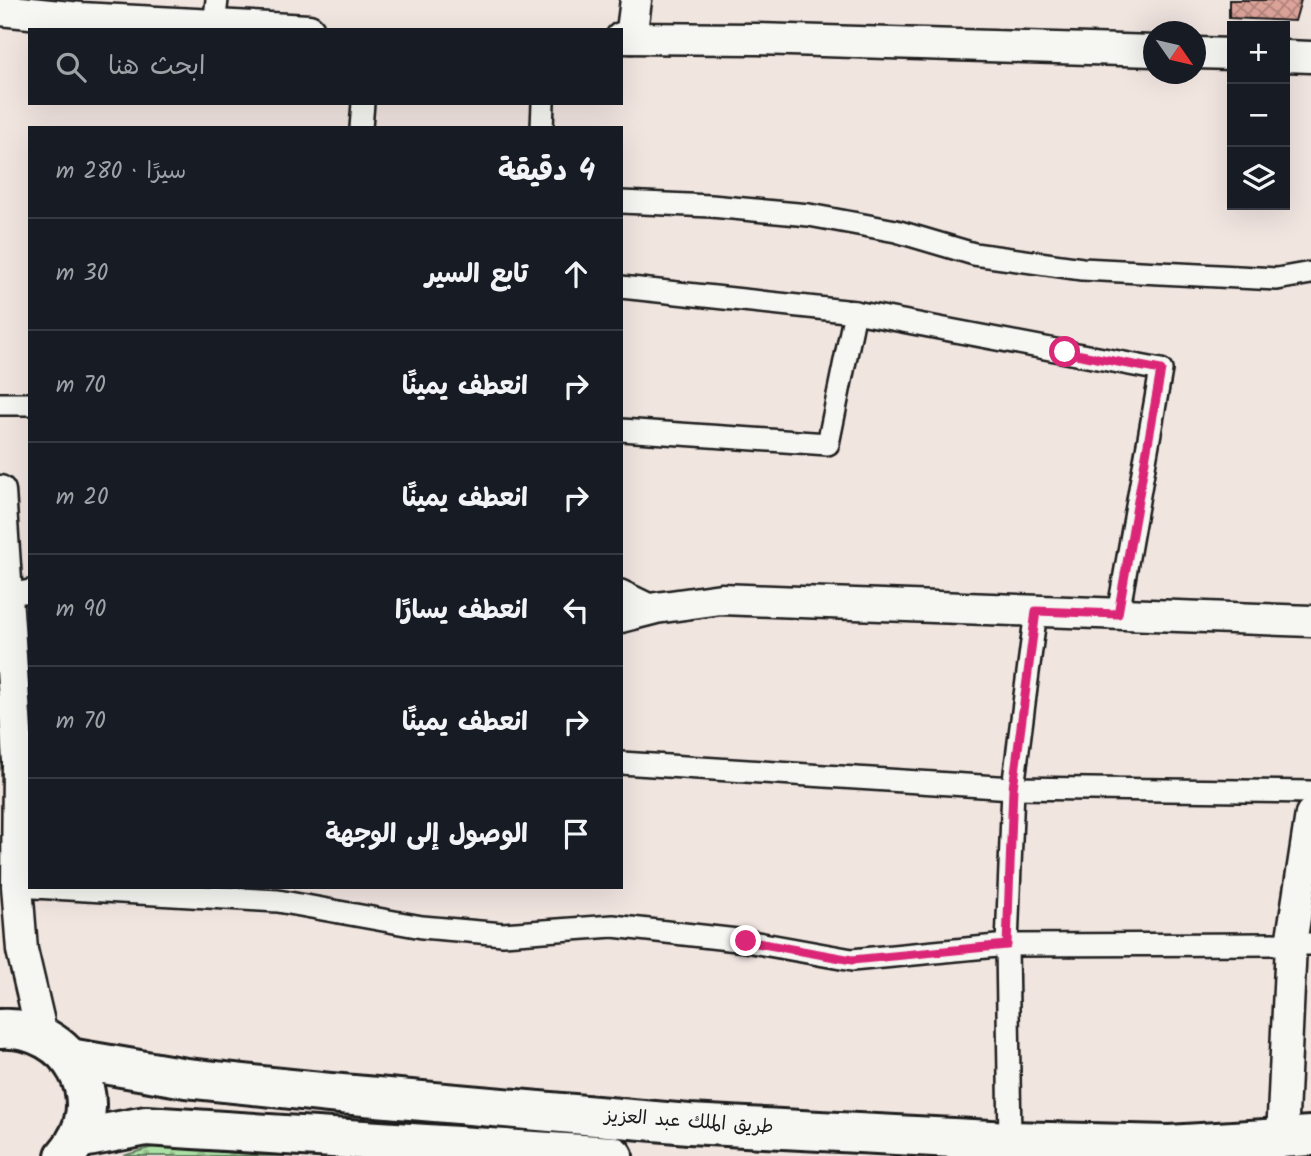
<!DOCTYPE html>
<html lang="ar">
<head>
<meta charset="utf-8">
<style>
  :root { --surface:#171b24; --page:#20242c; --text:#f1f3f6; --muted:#9ea1a6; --line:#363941 }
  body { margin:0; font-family:Kalam,"Playpen Sans Arabic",sans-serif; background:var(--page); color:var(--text); direction:rtl }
  .controls { position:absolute; right:21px; top:21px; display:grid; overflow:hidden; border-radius:0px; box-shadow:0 7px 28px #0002 }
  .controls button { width:63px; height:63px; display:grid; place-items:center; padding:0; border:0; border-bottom:2px solid var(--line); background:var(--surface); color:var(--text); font:35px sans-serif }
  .compass { position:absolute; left:1143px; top:21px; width:63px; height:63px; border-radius:50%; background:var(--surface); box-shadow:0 7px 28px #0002; rotate:124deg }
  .stop { position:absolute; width:21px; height:21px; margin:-16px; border:5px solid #db2777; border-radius:50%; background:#fff }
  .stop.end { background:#db2777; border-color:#fff; box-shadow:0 2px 7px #0008 }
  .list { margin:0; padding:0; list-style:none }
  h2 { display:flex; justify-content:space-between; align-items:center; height:91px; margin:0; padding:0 28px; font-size:30px }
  h2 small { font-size:23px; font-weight:400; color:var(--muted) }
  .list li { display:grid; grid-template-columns:46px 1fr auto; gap:21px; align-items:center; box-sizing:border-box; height:112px; padding:0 28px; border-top:2px solid var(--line) }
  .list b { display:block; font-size:26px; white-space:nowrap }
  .list em { font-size:23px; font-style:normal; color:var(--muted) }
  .icon { flex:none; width:38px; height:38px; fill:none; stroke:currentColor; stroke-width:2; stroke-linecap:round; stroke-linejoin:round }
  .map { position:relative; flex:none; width:1311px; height:1156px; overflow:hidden; direction:ltr }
  .search { position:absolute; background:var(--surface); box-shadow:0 7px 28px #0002; left:28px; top:28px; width:595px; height:77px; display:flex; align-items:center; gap:18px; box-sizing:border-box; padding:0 24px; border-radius:0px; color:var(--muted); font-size:26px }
  .panel { position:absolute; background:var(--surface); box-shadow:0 7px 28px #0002; left:28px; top:126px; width:595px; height:763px; border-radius:0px; direction:rtl }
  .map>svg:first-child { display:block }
  .cemetery { fill:url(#cemetery-stones); stroke:#647e60; stroke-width:2 }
  .building { fill:url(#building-cross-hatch); stroke:#1c1c1c; stroke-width:2 }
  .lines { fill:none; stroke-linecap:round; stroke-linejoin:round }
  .street-casing { stroke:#1c1c1c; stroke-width:26 }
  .secondary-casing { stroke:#1c1c1c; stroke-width:35 }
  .highway-casing { stroke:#1c1c1c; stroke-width:44 }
  .street { stroke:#f6f6f2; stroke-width:21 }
  .secondary { stroke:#f6f6f2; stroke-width:30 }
  .highway { stroke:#f6f6f2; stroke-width:38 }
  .route { stroke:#db2777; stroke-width:9 }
  .labels { text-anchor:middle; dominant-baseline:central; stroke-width:5; stroke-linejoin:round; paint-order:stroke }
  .street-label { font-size:19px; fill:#1c1c1c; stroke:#f6f6f2 }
</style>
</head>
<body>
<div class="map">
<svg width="1311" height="1156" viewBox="0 0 1311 1156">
  <defs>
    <pattern id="cemetery-stones" width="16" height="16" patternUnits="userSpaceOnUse" patternTransform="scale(1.75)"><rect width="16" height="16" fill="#abe1a4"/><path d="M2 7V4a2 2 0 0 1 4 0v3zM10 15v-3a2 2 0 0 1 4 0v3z" fill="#93c08d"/></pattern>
    <pattern id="building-cross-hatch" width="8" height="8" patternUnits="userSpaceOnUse" patternTransform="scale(1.75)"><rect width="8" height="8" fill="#dca399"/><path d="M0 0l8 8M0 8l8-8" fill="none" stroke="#b2847c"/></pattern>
  </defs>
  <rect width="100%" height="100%" fill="#f1e5e0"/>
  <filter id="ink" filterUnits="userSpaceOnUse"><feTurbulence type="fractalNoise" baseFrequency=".0143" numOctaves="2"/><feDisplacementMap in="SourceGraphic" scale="14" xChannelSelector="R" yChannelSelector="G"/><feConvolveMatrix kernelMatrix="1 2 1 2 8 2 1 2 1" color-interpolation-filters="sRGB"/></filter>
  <g filter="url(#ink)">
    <!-- cemetery -->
    <path class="cemetery" d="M156,1146L290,1154L293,1156H123Z"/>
    <!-- building -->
    <path class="building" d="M1229,0H1301L1295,21L1229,18Z"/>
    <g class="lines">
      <!-- street casing -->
      <g class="street-casing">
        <g id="street">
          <path d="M214,25L217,0"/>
          <path d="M361,128L363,103"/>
          <path d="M542,128L543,103"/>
          <path d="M621,202L711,206L809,215L896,231L974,254L1082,269L1277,279L1311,273"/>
          <path d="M621,287L855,312L1161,370L1118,614"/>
          <path d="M0,404H30"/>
          <path d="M621,430L828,444L855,312"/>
          <path d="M621,591L656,608"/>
          <path d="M6,595L30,591"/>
          <path d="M621,763L1013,788L1311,792"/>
          <path d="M34,887L278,901L422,927L503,934L613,926L746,941L852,960L1007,945L1311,944"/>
          <path d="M1010,1141L1007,945L1013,788L1036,611"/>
        </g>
      </g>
      <!-- secondary casing -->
      <g class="secondary-casing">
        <g id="secondary">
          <path d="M0,10L80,18L309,30"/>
          <path d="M621,38L757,39L1154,51"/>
          <path d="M631,38L636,0"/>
          <path d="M1196,53L1232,54"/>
          <path d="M1285,56L1311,57"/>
          <path d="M0,491L18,761L17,886L22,950L42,1035"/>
          <path d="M621,617L656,608L721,599L1311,621"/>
          <path d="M1282,1138L1291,944L1311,814"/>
        </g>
      </g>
      <!-- highway casing -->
      <g class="highway-casing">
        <g id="highway">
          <path d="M0,1029C71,1025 114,1102 65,1156"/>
          <path d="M69,1058L186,1078L330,1093L689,1124L1010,1141L1169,1145L1311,1136"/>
          <path d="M77,1139L146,1126L613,1156"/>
        </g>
      </g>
      <!-- street -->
      <use href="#street" class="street"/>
      <!-- secondary -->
      <use href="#secondary" class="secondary"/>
      <!-- highway -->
      <use href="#highway" class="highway"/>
    </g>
  </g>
  <g class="lines" filter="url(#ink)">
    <!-- route -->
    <path class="route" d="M746,941L852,960L1007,945L1013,788L1036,611L1118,614L1161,370L1065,352"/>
  </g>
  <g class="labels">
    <!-- street labels -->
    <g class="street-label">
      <text transform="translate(689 1122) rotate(4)">طريق الملك عبد العزيز</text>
    </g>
  </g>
</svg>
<div class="controls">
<button>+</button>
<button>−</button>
<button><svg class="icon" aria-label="layers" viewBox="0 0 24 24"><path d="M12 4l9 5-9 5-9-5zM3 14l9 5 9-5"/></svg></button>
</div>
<svg class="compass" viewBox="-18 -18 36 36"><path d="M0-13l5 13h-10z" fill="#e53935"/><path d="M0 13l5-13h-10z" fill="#9ea1a6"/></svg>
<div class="stop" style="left:1065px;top:352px"></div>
<div class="stop end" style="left:746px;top:941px"></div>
<div class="search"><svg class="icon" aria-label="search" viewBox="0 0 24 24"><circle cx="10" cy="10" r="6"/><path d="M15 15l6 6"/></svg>ابحث هنا</div>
<section class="panel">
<h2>4 دقيقة<small>سيرًا · 280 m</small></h2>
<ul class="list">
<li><svg class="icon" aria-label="ahead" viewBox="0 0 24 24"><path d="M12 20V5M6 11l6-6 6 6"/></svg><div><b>تابع السير</b></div><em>30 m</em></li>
<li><svg class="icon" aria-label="right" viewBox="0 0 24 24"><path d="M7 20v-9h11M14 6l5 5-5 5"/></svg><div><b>انعطف يمينًا</b></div><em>70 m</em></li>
<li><svg class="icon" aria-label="right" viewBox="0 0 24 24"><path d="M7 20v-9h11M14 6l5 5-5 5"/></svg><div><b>انعطف يمينًا</b></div><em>20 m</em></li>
<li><svg class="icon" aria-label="left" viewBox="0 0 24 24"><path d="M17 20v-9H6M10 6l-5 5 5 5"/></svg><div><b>انعطف يسارًا</b></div><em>90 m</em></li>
<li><svg class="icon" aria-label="right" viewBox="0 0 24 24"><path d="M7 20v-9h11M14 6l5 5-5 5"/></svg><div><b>انعطف يمينًا</b></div><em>70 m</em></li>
<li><svg class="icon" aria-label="arrive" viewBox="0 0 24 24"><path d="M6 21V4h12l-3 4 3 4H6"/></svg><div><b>الوصول إلى الوجهة</b></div></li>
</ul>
</section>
</div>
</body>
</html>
